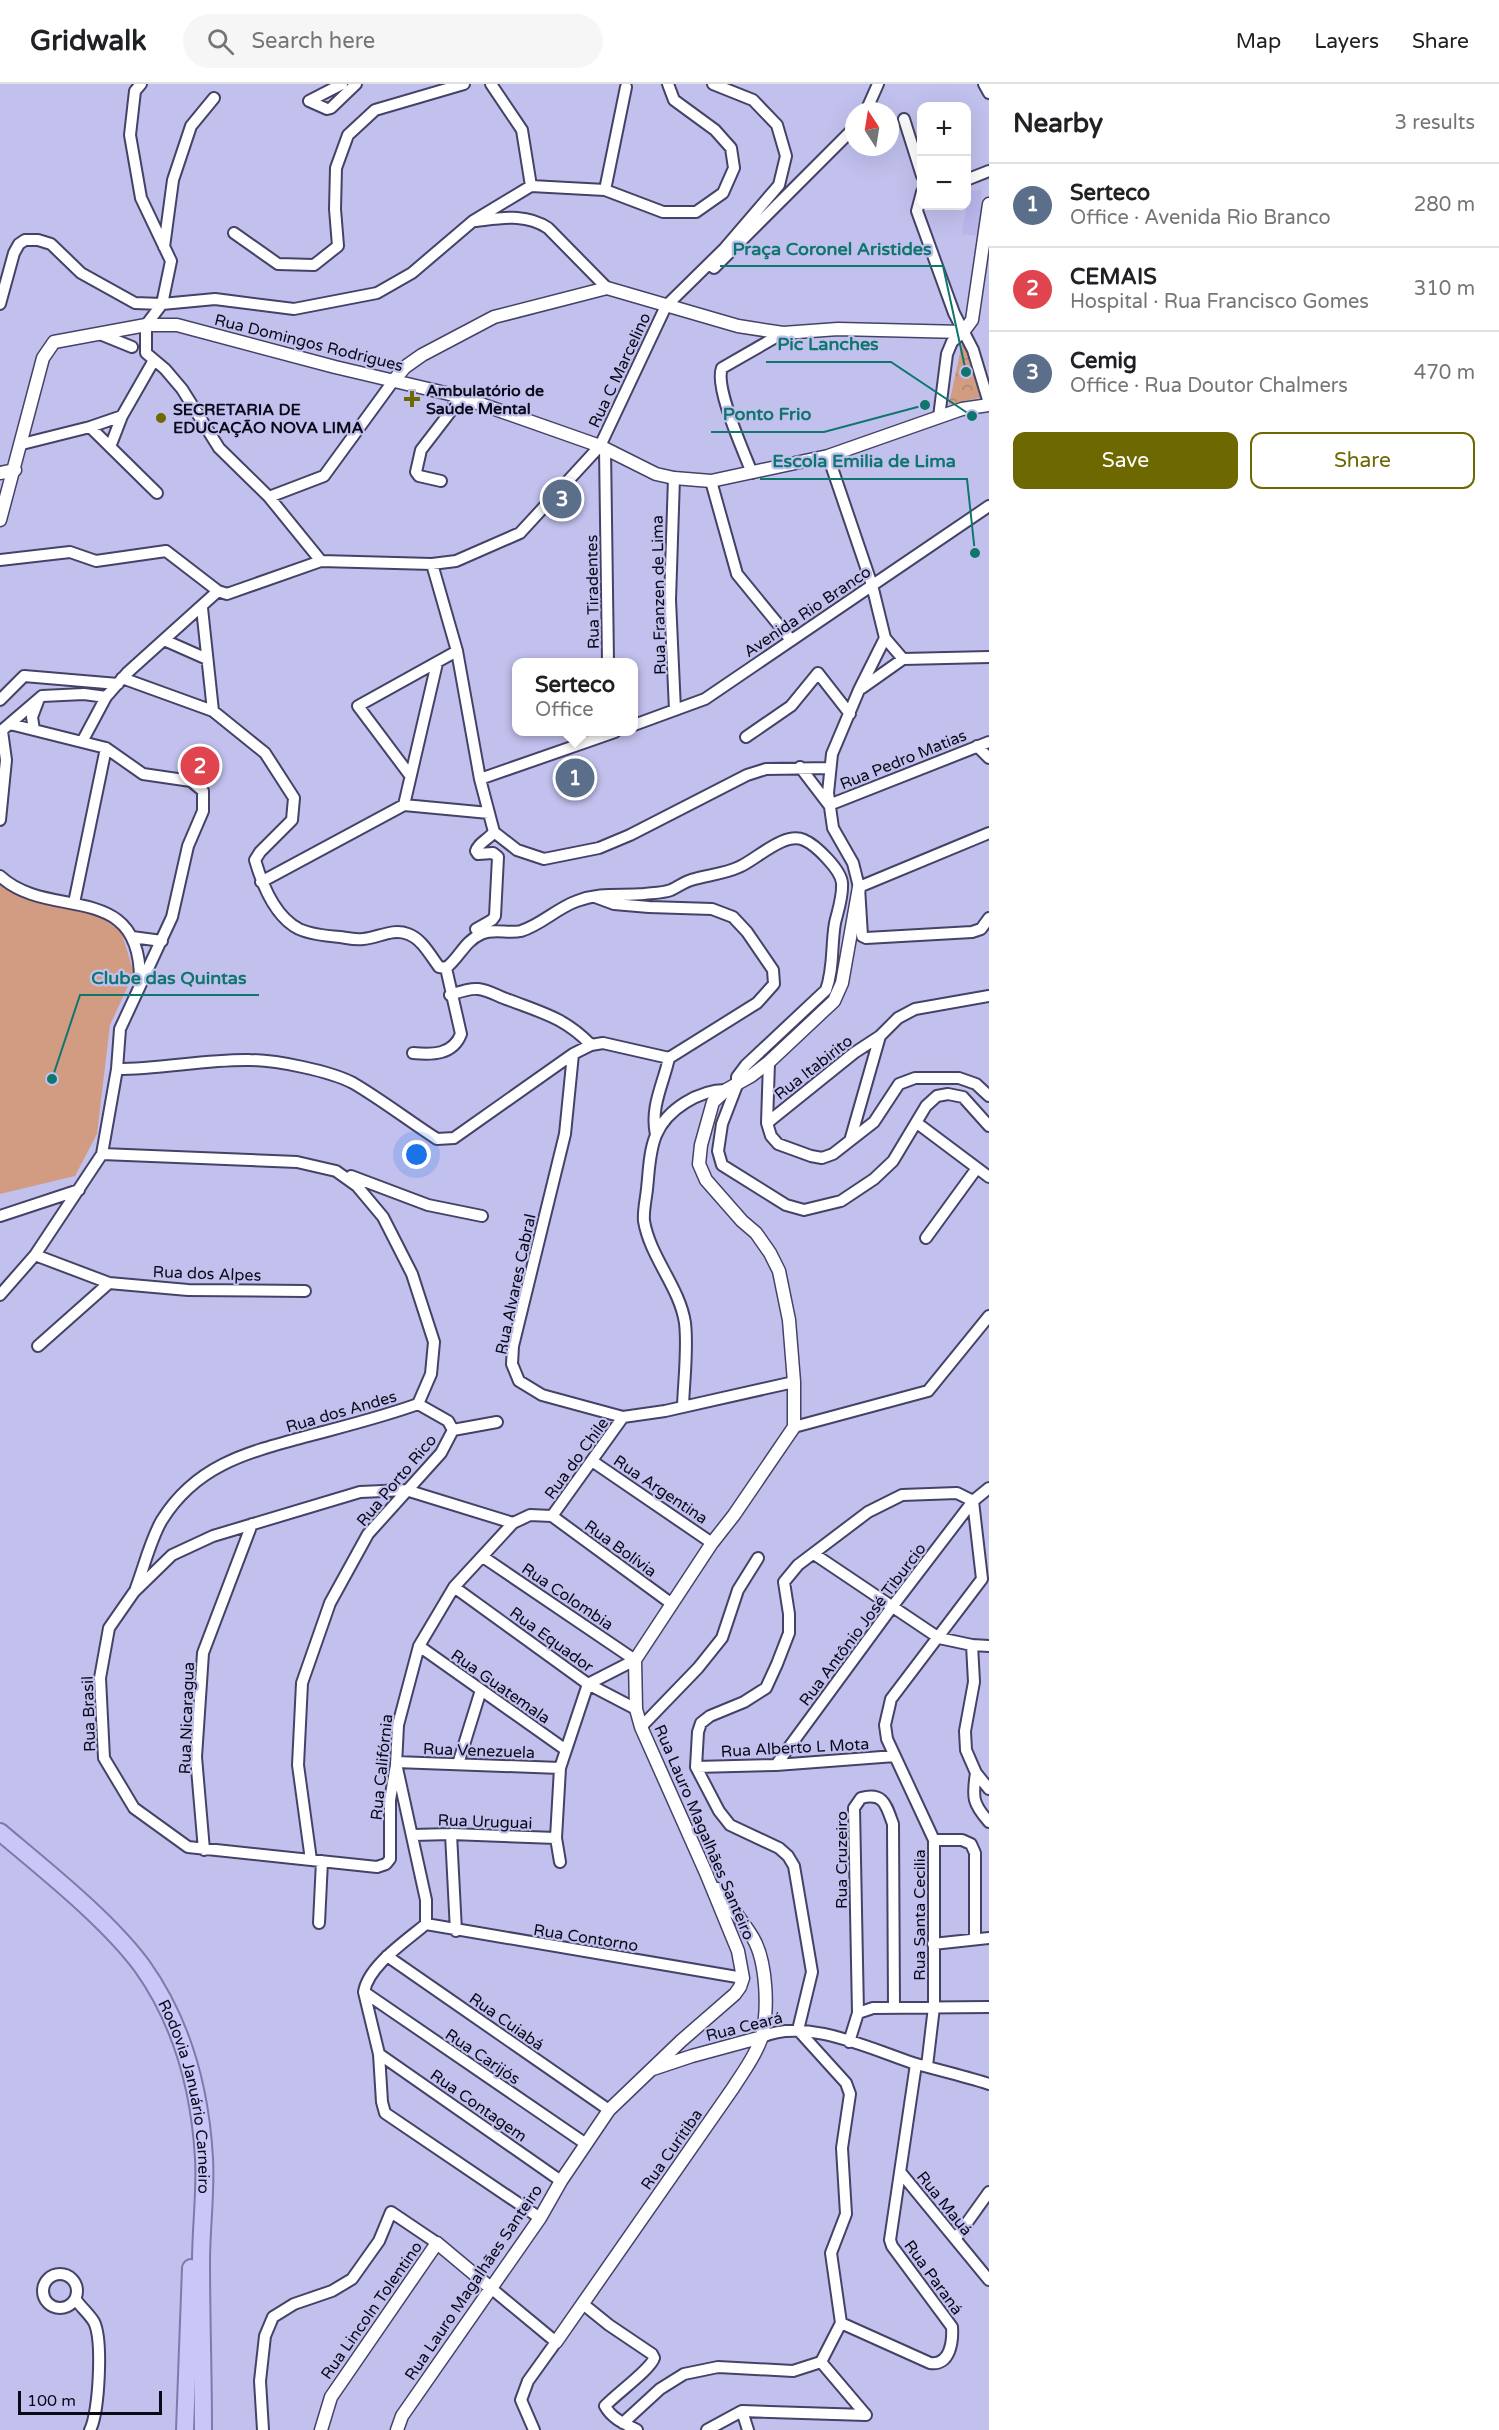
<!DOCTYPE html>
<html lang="en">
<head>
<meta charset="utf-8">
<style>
	body { margin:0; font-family:"Varela Round",sans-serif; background:#f6f6f6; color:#202124 }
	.controls { position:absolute; right:18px; top:18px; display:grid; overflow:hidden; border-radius:12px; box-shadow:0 6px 24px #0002 }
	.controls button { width:54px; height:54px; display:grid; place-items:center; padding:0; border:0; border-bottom:2px solid #e0e0e0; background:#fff; color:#202124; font:30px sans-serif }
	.compass { position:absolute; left:845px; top:18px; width:54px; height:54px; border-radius:50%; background:#fff; box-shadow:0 6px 24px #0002; rotate:348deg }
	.scale { position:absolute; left:18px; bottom:15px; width:144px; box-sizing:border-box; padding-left:6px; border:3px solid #0a0918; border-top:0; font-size:16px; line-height:21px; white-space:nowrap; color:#0a0918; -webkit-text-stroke:4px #c2c1ee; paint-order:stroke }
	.you { position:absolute; left:417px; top:1071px; width:21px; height:21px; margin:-15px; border:4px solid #fff; border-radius:50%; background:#1a73e8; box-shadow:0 0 0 9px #1a73e833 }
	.badge { display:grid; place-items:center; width:39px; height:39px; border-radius:50%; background:#6e6800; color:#fff; font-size:20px; font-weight:700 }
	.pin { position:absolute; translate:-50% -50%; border:3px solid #fff; box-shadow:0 2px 6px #0006 }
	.popup { position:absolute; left:512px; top:574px; width:126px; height:78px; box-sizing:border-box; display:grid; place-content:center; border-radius:12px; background:#fff; filter:drop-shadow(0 2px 4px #0005); font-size:20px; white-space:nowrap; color:#757577 }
	.popup b { font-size:22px; color:#202124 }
	.popup::after { content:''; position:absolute; left:50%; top:100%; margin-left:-12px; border:12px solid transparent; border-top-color:#fff }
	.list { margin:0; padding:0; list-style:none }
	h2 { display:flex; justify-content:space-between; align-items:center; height:78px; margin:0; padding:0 24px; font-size:26px }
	h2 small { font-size:20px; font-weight:400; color:#757577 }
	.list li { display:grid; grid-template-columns:39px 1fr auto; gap:18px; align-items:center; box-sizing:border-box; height:84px; padding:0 24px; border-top:2px solid #e0e0e0 }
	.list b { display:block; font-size:22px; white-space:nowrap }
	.list p { margin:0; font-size:20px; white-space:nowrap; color:#757577 }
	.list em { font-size:20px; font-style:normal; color:#757577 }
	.actions { display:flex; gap:12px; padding:18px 24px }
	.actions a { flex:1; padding:14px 0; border:2px solid #6e6800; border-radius:12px; text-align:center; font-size:21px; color:#6e6800 }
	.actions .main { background:#6e6800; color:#fff }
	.icon { flex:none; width:33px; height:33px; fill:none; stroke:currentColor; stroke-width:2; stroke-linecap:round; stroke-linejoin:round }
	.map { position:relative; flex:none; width:989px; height:2346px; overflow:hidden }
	header { display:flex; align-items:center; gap:36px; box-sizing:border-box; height:84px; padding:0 30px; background:#fff; border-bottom:2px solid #e0e0e0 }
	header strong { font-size:28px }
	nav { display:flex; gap:33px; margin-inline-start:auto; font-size:21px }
	.search { width:420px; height:54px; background:#f6f6f6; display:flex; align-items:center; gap:15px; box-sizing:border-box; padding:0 21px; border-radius:33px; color:#757577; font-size:22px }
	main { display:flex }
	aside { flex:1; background:#fff }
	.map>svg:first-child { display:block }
	.built { fill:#b8b6eb }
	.grass { fill:#d29c83 }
	.park { fill:url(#park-crowns) }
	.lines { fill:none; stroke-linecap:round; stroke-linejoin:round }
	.minor-casing { stroke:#444267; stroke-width:14 }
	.tertiary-casing { stroke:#444267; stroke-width:15 }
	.trunk-casing { stroke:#7d7ba9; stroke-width:20 }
	.minor { stroke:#fff; stroke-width:10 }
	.tertiary { stroke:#fff; stroke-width:12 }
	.trunk { stroke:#c8c7f8; stroke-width:16 }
	.poi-dot { fill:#6e6800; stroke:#c2c1ee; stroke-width:2 }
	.labels { text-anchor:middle; stroke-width:4.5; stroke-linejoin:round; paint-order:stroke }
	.street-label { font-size:16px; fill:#0a0918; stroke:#c2c1ee }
	.poi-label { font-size:16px; font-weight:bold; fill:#0a0918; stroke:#c2c1ee; text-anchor:start }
	.leader { fill:none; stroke:#0f766e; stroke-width:2 }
	.callout-dot { fill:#0f766e; stroke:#c2c1ee; stroke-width:2 }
	.callout-label { font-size:18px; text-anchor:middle; font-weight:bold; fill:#0f766e; stroke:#c2c1ee; stroke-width:4.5; stroke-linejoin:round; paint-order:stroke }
</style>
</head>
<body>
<header>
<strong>Gridwalk</strong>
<div class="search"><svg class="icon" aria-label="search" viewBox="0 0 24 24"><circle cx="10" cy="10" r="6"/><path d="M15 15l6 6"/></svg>Search here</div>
<nav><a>Map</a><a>Layers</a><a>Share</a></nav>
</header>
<main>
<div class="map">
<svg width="989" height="2346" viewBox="0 0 989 2346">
	<defs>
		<pattern id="park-crowns" width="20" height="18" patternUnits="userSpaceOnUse" patternTransform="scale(1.5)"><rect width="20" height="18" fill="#d29c83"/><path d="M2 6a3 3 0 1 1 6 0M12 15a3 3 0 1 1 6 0" fill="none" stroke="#b38570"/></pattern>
	</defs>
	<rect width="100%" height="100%" fill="#c2c1ee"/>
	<path class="built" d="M982 106 978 152 962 150 969 107Z"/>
	<path class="grass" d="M0 799 23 813 93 828 121 847 134 889 110 941 97 1050 75 1092 0 1110Z"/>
	<path class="park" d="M962 260 967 262 984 313 949 320Z"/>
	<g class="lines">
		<g class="minor-casing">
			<path id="minor" d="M141 0 135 7 130 51 141 114 171 177 162 220 146 241V269L165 285 182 305 219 364 269 413 321 477
				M491 0 522 46 531 102
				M984 0 989 9
				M309 17 327 25 331 24 356 0
				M309 17 342 0
				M866 27 878 0
				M904 35 922 92
				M966 96 989 87
				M605 106 626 3
				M922 108 917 127 954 229 973 266 989 319
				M476 137C502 134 526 129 548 144L607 204
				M234 149 278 180 314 181 338 162 335 125 336 84 348 51 375 26 464 0
				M164 163 173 96 191 42 214 14
				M714 184 854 44
				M0 220 14 169 19 160 25 156H38L51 160 81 189 135 219 162 220 215 215 294 225 377 209 412 189 473 137 531 102 605 106 663 128H696L723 109 734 84 731 64 715 46 674 16 668 0
				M100 250 132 263
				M939 333 947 270 952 258 963 248
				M90 343 157 409
				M22 360 90 343 122 332 154 276
				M110 363 122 332
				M605 364 608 578
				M828 372 872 501 885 554 903 575
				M752 389C744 368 714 303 722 284L783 249
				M674 394 670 516 675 626
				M441 397 419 392 416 388 421 366 451 327 458 312
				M711 397 737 490 791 556
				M269 413 324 392 394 296
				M0 476 70 468 96 477 166 467 218 507 227 510 321 477 432 480 456 477 520 449 600 362 666 222 724 165 779 101 786 72 777 41 753 16 713 0
				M432 480 457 567 480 695 494 748 517 766 544 775 599 764 630 751 747 691 766 685 830 684
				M202 524 213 627
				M885 554 859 606 832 670 828 709 833 744 853 779 859 803 862 852 866 854 972 848 981 845 989 834
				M164 556 207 575
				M122 594 213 627 265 669 294 714 292 736 260 768 255 776C262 800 275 833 299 845 310 850 327 852 340 853 347 854 355 856 363 855 378 854 392 844 408 850 422 855 430 871 439 883L446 884C459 874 465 857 481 850 494 844 508 850 521 847 541 841 557 824 577 817 601 808 620 812 644 810 652 809 663 809 671 806 678 803 684 798 691 796 707 791 724 790 739 783 756 776 784 747 804 756 816 761 841 786 842 799 843 813 838 826 835 839 831 862 834 884 826 906L746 981 737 993V1001L722 1040 718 1067 722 1081 786 1121 804 1126 841 1117 874 1095 893 1077 926 1022 937 1012 948 1010 963 1013 989 1042
				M862 604 903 575 989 573
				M0 616 24 592 118 600
				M634 641 705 615 989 422
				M34 646 32 633 38 617
				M0 648 42 612 84 610 106 613
				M746 653 791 622 818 589 850 630
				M83 656 106 613 127 589 218 507
				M977 662 989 674
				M800 683 829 721 989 658
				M409 690 358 622 457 567
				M480 695 615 648
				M404 721 437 579
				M0 736 6 676 2 647
				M0 792C49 838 141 794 140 897
				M261 798 404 721 489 729
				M859 803 989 749
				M595 813 614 820 649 823 712 825 733 833 747 848 773 886 774 900 757 919 669 974
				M74 819 106 664
				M476 845 492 836 495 832 498 773 493 769 478 770 476 767C478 759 489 755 494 748
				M132 853 162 857
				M450 911C459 908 469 904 478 905 489 906 499 913 509 916 543 929 565 934 591 961
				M413 969C432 971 453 971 461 950L446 884
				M573 970 565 1050 513 1262 512 1280 519 1297 542 1311 623 1333 665 1327 794 1298
				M769 978 767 1039 771 1052 778 1060 811 1072 822 1074 833 1070 874 1038 899 1000 915 994H959L976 1000 989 1012
				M117 985C162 985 206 975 250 976 276 976 330 987 353 999 382 1016 409 1037 437 1055L454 1054 573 970 591 961 603 959 669 974C663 1001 650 1023 656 1051
				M767 1039 854 969 880 952
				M917 1039 989 1093
				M850 1057 880 952 898 934 915 925 989 912
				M102 1070 297 1078 336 1087 357 1102 383 1133 412 1190 434 1258 431 1290 418 1320C382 1333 345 1342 308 1352 249 1368 197 1380 162 1436 151 1454 144 1483 136 1504
				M351 1092 428 1121 482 1132
				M0 1132 79 1106
				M926 1154 977 1084
				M35 1171 109 1199 188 1206 305 1207
				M0 1211 35 1171 102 1070 117 985 120 945 172 833 188 762 203 727V707L191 697 143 690 106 664 10 640
				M38 1262 109 1199
				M683 1322C684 1295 688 1265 685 1239 680 1204 650 1173 644 1137 643 1127 646 1115 647 1105 649 1087 649 1068 656 1051 667 1025 699 1006 726 1006
				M794 1343 928 1307 989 1232
				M453 1346 497 1338
				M592 1377 712 1459
				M552 1432 623 1333
				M513 1439 406 1406 360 1408 213 1452 172 1471 134 1508 109 1544 100 1594 104 1674 134 1724 188 1763 377 1783 386 1780 390 1775V1716L396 1681 398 1641 419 1562 454 1503 513 1439 530 1431 552 1432 672 1520
				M814 1470 939 1554 972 1561 974 1598 965 1647 966 1666 976 1689 989 1705
				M483 1473 635 1576 588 1600
				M454 1503 588 1600 636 1625
				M972 1561 989 1562
				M419 1562 566 1666
				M641 1643 698 1584 722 1554 738 1506 758 1474
				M396 1678 560 1684
				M458 1680 481 1606
				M776 1681 892 1523 973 1417 989 1404
				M696 1683 776 1681 895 1672
				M397 1684 426 1816V1840C406 1857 368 1882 364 1908L379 1970 382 2018 385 2029 540 2134
				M976 1689C972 1714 973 1720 989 1738
				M451 1750 456 1847
				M413 1751 451 1750 556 1754
				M934 1756H962L971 1760 975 1769V1855
				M204 1766 196 1673 203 1569 252 1440
				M311 1776 298 1681 302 1599 330 1519 368 1450 441 1369 453 1346 448 1337 418 1320
				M560 1778 556 1754 560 1684 588 1600
				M319 1839 322 1777
				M426 1840 743 1894
				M933 1860 989 1854
				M387 1872 609 2026
				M364 1908 586 2060
				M858 1929 873 1924 989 1923
				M762 1953C804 1933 871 1965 913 1979 938 1986 964 1992 989 2000
				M849 1958 858 1929 854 1724 861 1714C884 1708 886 1721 893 1740L894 1924
				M379 1970 561 2097
				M927 1982 934 1923V1756L887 1655 885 1641 891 1615 982 1495 973 1417
				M901 2089 989 2196
				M956 2154 989 2108
				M43 2207a17 17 0 1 1 34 0a17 17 0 1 1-34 0Z
				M492 2205 556 2258 528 2297 521 2316 534 2346
				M76 2216C81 2223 90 2231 94 2238 103 2256 99 2329 90 2346
				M583 2220 609 2241 652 2270 654 2274C651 2285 616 2310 605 2322 612 2335 625 2340 637 2346
				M841 2239 831 2169 846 2130 842 2064 850 2010 846 1999 798 1946 812 1888 794 1782 788 1772 779 1764 730 1741 719 1727 696 1683 698 1648 701 1639 710 1632 744 1618 766 1604 777 1580 789 1549V1530L784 1498 798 1481 868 1428 902 1411 957 1409 973 1417
				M841 2239 930 2279C950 2282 953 2258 952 2243L892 2162 890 2156 916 1980
				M821 2278 866 2331
				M821 2278 841 2239
				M742 2327 748 2346
				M623 2339 660 2305 684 2290 718 2283 793 2287 821 2278
				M263 2346 260 2297 265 2252 273 2233 294 2220 332 2207 352 2195 379 2157 391 2128 437 2159
				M707 2346 742 2327 866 2331"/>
		</g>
		<g class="tertiary-casing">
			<path id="tertiary" d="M394 296 405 283 422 271 494 233 607 204 738 242 783 249 838 245 963 248 972 236 989 120
				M0 389 15 386
				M0 436 43 274 54 258 146 241H177L335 283 458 312 600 362 656 390 674 394 711 397 828 372 962 325 989 321
				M653 1985 692 1972 762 1953
				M556 2258 733 2004C743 1988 755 1973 761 1955 769 1928 767 1878 753 1854 743 1837 729 1821 717 1805
				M321 2346 331 2313 437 2159 492 2205
				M397 2346 402 2332 540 2134 561 2097 609 2026 681 1957 735 1910 740 1903 743 1894 738 1867 706 1789 641 1643 636 1625 635 1576 712 1459 734 1431 794 1343V1298L789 1236 779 1187 770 1169 756 1149 742 1137 706 1096 699 1080 701 1061 713 1018 726 1006 751 992 769 978 834 917 842 899 859 803"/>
		</g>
		<g class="trunk-casing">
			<g id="trunk">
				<path id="s1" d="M0 1748C45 1786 107 1835 142 1882 182 1938 200 2005 204 2074 206 2108 201 2143 201 2178 201 2234 203 2290 203 2346"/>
				<path d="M185 2346 191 2184"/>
			</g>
		</g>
		<use href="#minor" class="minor"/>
		<use href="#tertiary" class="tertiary"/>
		<use href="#trunk" class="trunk"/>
	</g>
	<g class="poi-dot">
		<path d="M409 306h6v6h6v6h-6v6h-6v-6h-6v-6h6z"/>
		<circle cx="161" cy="334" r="6"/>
	</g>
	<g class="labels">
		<g class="street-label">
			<text transform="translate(309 258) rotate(14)" y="6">Rua Domingos Rodrigues</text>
			<text transform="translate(619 286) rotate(-65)" y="6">Rua C Marcelino</text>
			<text transform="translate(592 508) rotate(-91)" y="6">Rua Tiradentes</text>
			<text transform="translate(658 511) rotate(-91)" y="6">Rua Franzen de Lima</text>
			<text transform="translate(807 527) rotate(-34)" y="6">Avenida Rio Branco</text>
			<text transform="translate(903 675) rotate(-22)" y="6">Rua Pedro Matias</text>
			<text transform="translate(813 983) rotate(-38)" y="6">Rua Itabirito</text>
			<text transform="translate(207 1189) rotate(2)" y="6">Rua dos Alpes</text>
			<text transform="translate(515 1200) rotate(-78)" y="6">Rua Alvares Cabral</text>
			<text transform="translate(341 1327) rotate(-16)" y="6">Rua dos Andes</text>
			<text transform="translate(576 1374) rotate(-54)" y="6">Rua do Chile</text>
			<text transform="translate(396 1396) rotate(-50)" y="6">Rua Porto Rico</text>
			<text transform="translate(661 1405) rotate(34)" y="6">Rua Argentina</text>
			<text transform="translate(621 1464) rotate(36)" y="6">Rua Bolívia</text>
			<text transform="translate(568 1512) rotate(34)" y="6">Rua Colombia</text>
			<text transform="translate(862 1540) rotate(-53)" y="6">Rua Antônio José Tiburcio</text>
			<text transform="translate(552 1555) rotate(36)" y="6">Rua Equador</text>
			<text transform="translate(501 1602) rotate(35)" y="6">Rua Guatemala</text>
			<text transform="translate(88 1630) rotate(-92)" y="6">Rua Brasil</text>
			<text transform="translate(186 1634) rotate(-88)" y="6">Rua Nicaragua</text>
			<text transform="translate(795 1663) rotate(-3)" y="6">Rua Alberto L Mota</text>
			<text transform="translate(479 1666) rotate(2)" y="6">Rua Venezuela</text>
			<text transform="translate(381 1683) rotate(-84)" y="6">Rua Califórnia</text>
			<text transform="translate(485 1737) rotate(2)" y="6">Rua Uruguai</text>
			<text transform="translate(705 1748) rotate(67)" y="6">Rua Lauro Magalhães Santeiro</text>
			<text transform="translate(841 1776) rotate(-90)" y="6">Rua Cruzeiro</text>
			<text transform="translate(919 1831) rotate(-90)" y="6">Rua Santa Cecilia</text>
			<text transform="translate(586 1853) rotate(9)" y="6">Rua Contorno</text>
			<text transform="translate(507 1937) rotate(35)" y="6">Rua Cuiabá</text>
			<text transform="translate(744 1942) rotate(-14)" y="6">Rua Ceará</text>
			<text transform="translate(483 1972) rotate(34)" y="6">Rua Carijós</text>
			<text dy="6" stroke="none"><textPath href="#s1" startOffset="336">Rodovia Januário Carneiro</textPath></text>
			<text transform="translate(479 2021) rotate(35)" y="6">Rua Contagem</text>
			<text transform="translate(671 2065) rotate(-55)" y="6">Rua Curitiba</text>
			<text transform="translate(945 2119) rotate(51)" y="6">Rua Mauá</text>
			<text transform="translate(934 2193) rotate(54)" y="6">Rua Paraná</text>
			<text transform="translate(473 2198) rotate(-56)" y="6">Rua Lauro Magalhães Santeiro</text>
			<text transform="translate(371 2226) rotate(-55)" y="6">Rua Lincoln Tolentino</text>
		</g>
		<g class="poi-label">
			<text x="426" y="312">Ambulatório de<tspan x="426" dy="18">Saúde Mental</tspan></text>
			<text x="173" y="331">SECRETARIA DE<tspan x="173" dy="18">EDUCAÇÃO NOVA LIMA</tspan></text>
		</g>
	</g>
	<path class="leader" d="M966 288L943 182H720M972 332L891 278H766M925 321L824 348H711M975 469L967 395H760M52 995L80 911H259"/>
	<g class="callout-dot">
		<circle cx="966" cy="288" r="6"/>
		<circle cx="972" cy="332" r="6"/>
		<circle cx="925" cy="321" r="6"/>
		<circle cx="975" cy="469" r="6"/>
		<circle cx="52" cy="995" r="6"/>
	</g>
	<g class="callout-label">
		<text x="832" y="171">Praça Coronel Aristides</text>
		<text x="828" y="266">Pic Lanches</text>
		<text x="767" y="336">Ponto Frio</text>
		<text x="864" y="383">Escola Emilia de Lima</text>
		<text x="169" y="900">Clube das Quintas</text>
	</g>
</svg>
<div class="controls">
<button>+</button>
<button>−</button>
</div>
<svg class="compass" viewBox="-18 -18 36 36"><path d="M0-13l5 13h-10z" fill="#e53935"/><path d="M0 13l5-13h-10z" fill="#757577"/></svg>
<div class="scale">100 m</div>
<div class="you"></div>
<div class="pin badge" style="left:575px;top:694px;background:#5c6f8a">1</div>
<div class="popup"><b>Serteco</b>Office</div>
<div class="pin badge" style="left:200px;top:682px;background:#e0444e">2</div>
<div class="pin badge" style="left:562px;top:415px;background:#5c6f8a">3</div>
</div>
<aside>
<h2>Nearby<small>3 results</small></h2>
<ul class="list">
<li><span class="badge" style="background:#5c6f8a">1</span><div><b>Serteco</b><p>Office · Avenida Rio Branco</p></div><em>280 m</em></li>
<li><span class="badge" style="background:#e0444e">2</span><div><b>CEMAIS</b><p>Hospital · Rua Francisco Gomes</p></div><em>310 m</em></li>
<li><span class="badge" style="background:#5c6f8a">3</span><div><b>Cemig</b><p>Office · Rua Doutor Chalmers</p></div><em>470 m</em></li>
</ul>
<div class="actions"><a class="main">Save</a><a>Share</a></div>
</aside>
</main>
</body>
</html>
